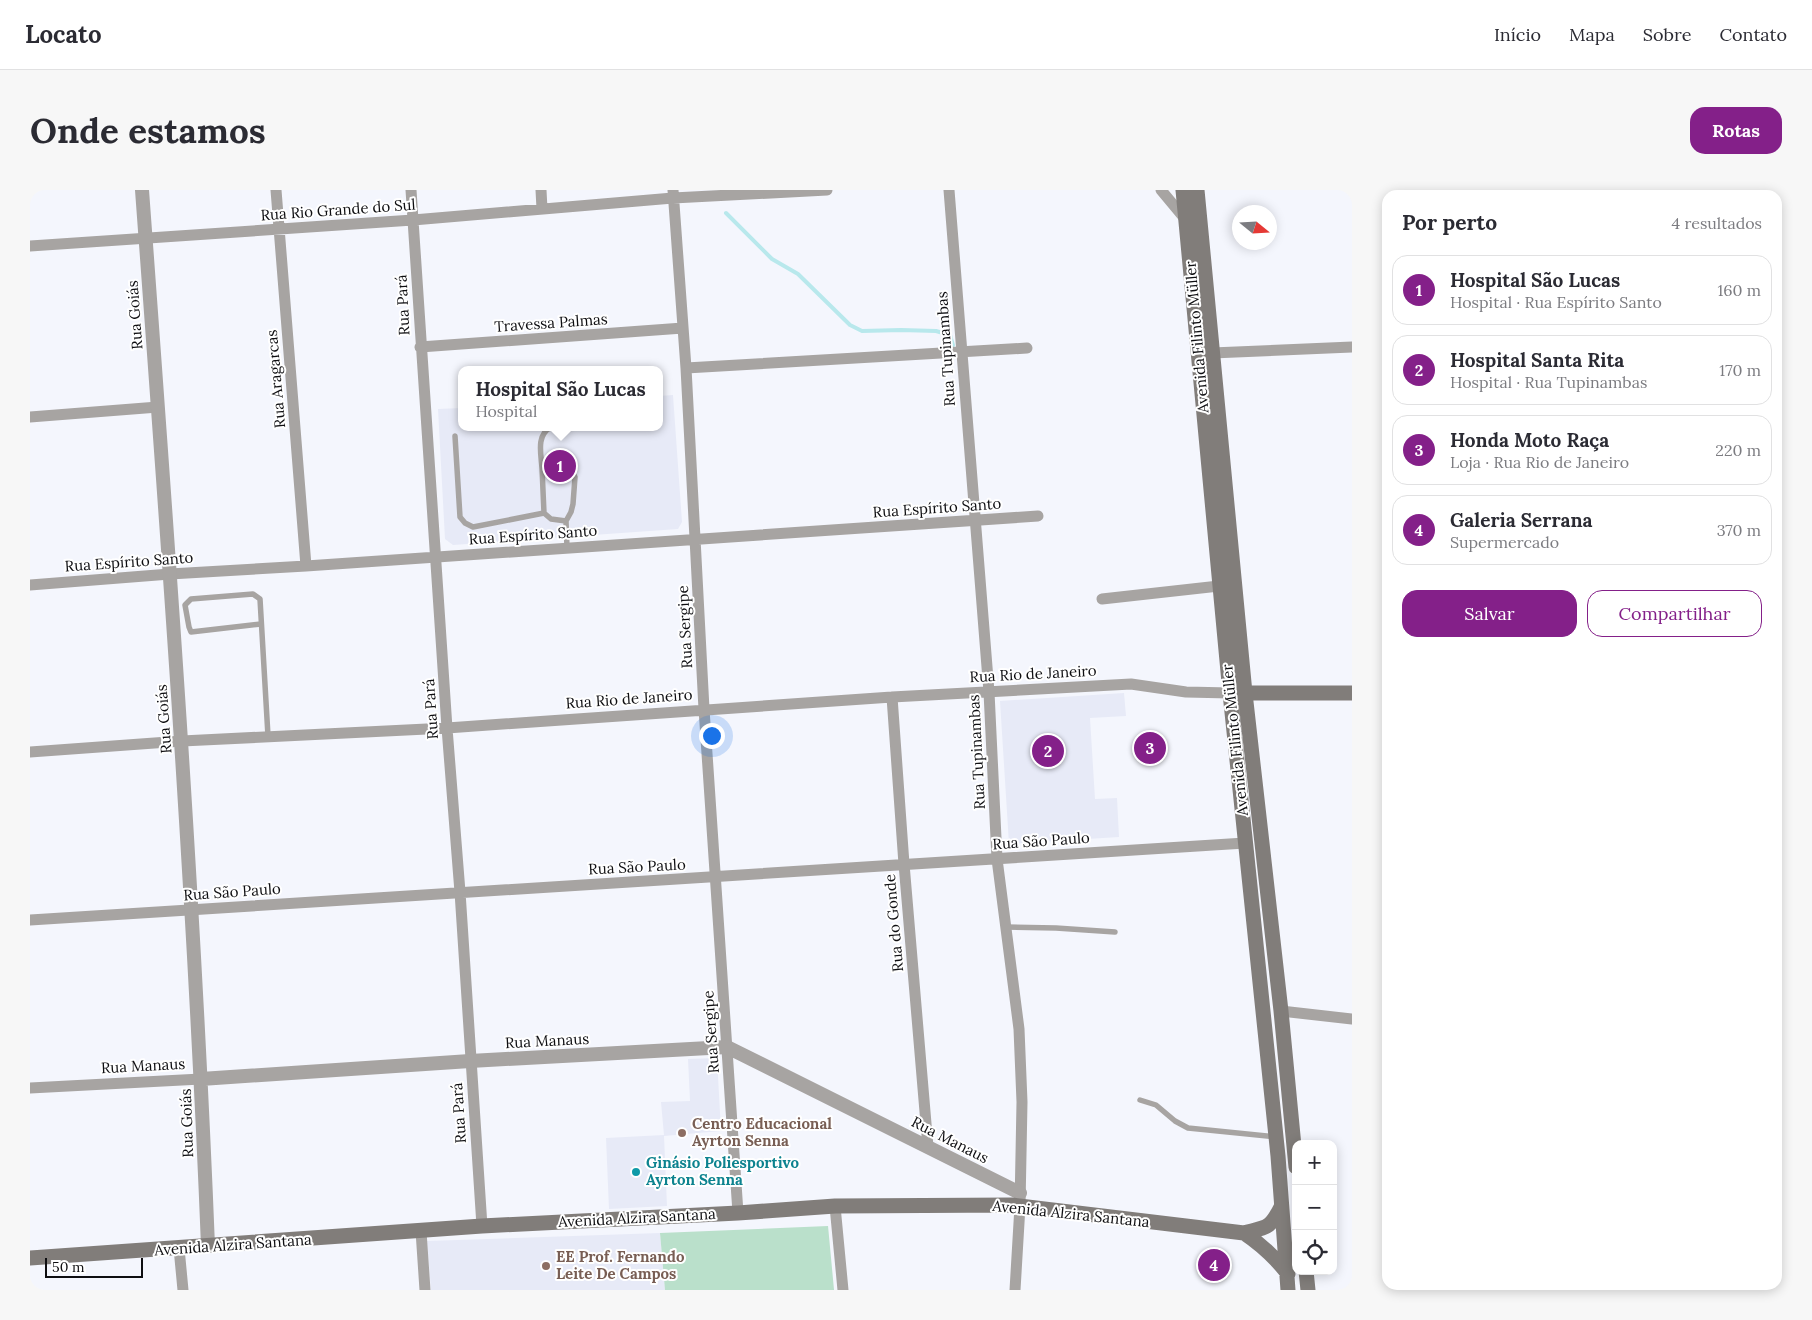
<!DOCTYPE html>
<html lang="pt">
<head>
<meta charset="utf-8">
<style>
	body { margin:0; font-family:Lora,serif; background:#f7f7f7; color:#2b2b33 }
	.controls { position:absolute; right:15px; bottom:15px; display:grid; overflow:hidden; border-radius:10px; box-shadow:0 2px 12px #0003 }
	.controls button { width:45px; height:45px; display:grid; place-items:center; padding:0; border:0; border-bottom:1px solid #e1e1e2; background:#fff; color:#2b2b33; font:25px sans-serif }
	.compass { position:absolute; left:1202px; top:15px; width:45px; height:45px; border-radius:50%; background:#fff; box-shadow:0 2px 12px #0003; rotate:108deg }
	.scale { position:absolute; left:15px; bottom:12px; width:98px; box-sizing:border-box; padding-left:5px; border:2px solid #0e0e11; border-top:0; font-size:14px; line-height:18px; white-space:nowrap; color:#0e0e11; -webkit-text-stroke:4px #fff; paint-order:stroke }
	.you { position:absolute; left:681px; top:545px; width:18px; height:18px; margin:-12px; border:4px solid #fff; border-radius:50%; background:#1a73e8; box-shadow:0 0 0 8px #1a73e833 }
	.badge { display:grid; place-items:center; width:32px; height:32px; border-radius:50%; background:#842089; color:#fff; font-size:16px; font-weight:700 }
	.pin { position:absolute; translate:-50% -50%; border:2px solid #fff; box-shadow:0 1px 5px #0006 }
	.popup { position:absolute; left:428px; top:176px; width:205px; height:65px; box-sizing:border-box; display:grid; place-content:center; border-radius:10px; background:#fff; filter:drop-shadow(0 1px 4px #0005); font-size:16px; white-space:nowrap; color:#7c7c81 }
	.popup b { font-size:19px; color:#2b2b33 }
	.popup::after { content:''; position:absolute; left:50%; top:100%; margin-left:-10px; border:10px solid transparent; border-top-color:#fff }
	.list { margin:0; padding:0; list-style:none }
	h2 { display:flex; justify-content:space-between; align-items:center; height:65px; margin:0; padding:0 20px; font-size:21px }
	h2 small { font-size:16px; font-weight:400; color:#7c7c81 }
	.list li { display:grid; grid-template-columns:32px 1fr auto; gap:15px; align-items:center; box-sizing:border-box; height:70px; margin:0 10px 10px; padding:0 10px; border:1px solid #e1e1e2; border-radius:15px }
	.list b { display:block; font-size:19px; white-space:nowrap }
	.list p { margin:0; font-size:16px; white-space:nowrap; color:#7c7c81 }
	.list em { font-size:16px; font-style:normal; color:#7c7c81 }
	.actions { display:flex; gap:10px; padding:15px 20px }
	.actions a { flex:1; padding:11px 0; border:1px solid #842089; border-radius:15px; text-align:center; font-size:18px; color:#842089 }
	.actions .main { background:#842089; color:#fff }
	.icon { flex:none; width:28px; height:28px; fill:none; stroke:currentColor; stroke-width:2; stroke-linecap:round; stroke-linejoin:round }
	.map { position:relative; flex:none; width:1322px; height:1100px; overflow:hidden; border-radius:15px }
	header { display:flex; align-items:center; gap:30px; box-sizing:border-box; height:70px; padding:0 25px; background:#fff; border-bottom:1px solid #e1e1e2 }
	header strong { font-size:24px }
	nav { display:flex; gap:28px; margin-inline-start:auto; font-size:18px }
	.intro { display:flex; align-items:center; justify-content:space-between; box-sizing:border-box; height:120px; padding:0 30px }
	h1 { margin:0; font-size:35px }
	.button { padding:12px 22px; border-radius:15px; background:#842089; color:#fff; font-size:18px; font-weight:700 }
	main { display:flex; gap:30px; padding:0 30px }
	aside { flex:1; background:#fff; border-radius:15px; box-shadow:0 2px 12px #0003 }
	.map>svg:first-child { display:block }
	.built { fill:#e7eaf7 }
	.green { fill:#bae0cb }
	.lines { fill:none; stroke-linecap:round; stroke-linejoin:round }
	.stream { stroke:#b8e8ec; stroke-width:4 }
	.service { stroke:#a7a4a2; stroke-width:5.5 }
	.minor { stroke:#a7a4a2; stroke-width:11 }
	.tertiary { stroke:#a7a4a2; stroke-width:14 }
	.secondary { stroke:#817d7a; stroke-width:15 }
	.education-dot { fill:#8d6e63; stroke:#fff; stroke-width:2 }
	.culture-dot { fill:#0f9aa8; stroke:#fff; stroke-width:2 }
	.labels { text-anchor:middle; stroke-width:4; stroke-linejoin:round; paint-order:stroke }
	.street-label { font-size:15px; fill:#0e0e11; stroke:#fff }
	.education-label { font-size:15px; font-weight:bold; fill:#785e54; stroke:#fff; text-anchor:start }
	.culture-label { font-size:15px; font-weight:bold; fill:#0d838f; stroke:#fff; text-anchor:start }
</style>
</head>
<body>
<header>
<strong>Locato</strong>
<nav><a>Início</a><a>Mapa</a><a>Sobre</a><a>Contato</a></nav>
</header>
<div class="intro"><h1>Onde estamos</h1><a class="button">Rotas</a></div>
<main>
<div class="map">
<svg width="1322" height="1100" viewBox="0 0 1322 1100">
	<rect width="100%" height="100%" fill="#f4f6fd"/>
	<path class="built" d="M643 205 652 332 648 339 423 355 415 349 408 219 431 218V237H629V206Z
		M1094 503 1096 526 1060 528 1065 609 1087 608 1089 647 979 654 970 511Z
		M687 868 691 941 634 946 637 1016 579 1019 576 948 634 945 631 912 660 911 658 869Z
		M630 1043 635 1100H401L397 1051Z"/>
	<path class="green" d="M798 1036 804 1100H635L630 1043Z"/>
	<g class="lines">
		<path class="stream" d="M696 23 742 69 768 84 820 135 832 141 871 140 906 141 920 145 923 155"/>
		<path class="service" d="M425 246 430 327 435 333 443 337 514 323
			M512 278C511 264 506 245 521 237
			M536 331 521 329 514 323 512 278 534 277 541 280 545 287 543 314 541 322 536 331 537 358
			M231 434 161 442 159 437 155 415 161 409 223 404 230 409 238 546
			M976 737 1026 738 1085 742
			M1110 910 1126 915 1145 931 1158 938 1246 947"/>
		<path class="minor" d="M246 0 276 376
			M381 0 417 538 430 702 452 1036
			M511 0 512 19
			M643 0 656 178 674 519 708 1023
			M919 0 959 502 967 669 989 839 992 912 990 1016 985 1100
			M1131 0 1156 30
			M0 56 383 30 643 8 797 0
			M390 157 653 138
			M1182 163 1322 157
			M656 178 997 158
			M0 227 128 217
			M0 395 140 384 276 376 1008 326
			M1072 409 1189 396
			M862 507 874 674 898 957
			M0 562 152 551 417 538 862 507 1101 494 1156 502 1200 503
			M0 730 1215 653
			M1251 821 1322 829
			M0 898 171 889
			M805 1016 813 1100
			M391 1041 395 1100
			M149 1058 153 1100"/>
		<path class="tertiary" d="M112 0C138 352 164 704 178 1056
			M171 889 440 871 697 857 990 1003"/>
		<path class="secondary" d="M1153 0 1200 503 1248 966 1258 1100
			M1167 0 1215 503 1251 821 1266 977
			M1206 503H1322
			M1214 1043C1232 1055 1245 1067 1258 1084
			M0 1068 452 1036 708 1023 805 1016 982 1015 1214 1043C1237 1037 1240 1039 1251 1017
			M1276 1081 1278 1100"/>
	</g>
	<g class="education-dot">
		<circle cx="652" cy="943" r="5"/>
		<circle cx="516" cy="1076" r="5"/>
	</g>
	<circle class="culture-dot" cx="606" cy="982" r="5"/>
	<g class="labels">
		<g class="street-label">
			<text transform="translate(308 20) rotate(-4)" y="5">Rua Rio Grande do Sul</text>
			<text transform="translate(373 115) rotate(-93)" y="5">Rua Pará</text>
			<text transform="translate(105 125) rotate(-94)" y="5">Rua Goiás</text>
			<text transform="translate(521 133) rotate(-4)" y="5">Travessa Palmas</text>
			<text transform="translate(1167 147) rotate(-95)" y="5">Avenida Filinto Müller</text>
			<text transform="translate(916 159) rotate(-94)" y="5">Rua Tupinambas</text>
			<text transform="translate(246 189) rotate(-95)" y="5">Rua Aragarcas</text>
			<text transform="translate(907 318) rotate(-4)" y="5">Rua Espírito Santo</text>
			<text transform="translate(503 345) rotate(-4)" y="5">Rua Espírito Santo</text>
			<text transform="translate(99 372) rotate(-4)" y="5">Rua Espírito Santo</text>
			<text transform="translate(655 437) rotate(-93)" y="5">Rua Sergipe</text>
			<text transform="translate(1003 484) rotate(-3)" y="5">Rua Rio de Janeiro</text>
			<text transform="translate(599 509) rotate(-4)" y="5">Rua Rio de Janeiro</text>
			<text transform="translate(401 519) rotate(-94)" y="5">Rua Pará</text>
			<text transform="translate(134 529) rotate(-94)" y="5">Rua Goiás</text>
			<text transform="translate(1205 550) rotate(-96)" y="5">Avenida Filinto Müller</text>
			<text transform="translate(947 562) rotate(-93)" y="5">Rua Tupinambas</text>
			<text transform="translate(1011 651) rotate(-4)" y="5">Rua São Paulo</text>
			<text transform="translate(607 677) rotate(-3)" y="5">Rua São Paulo</text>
			<text transform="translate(202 702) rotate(-4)" y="5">Rua São Paulo</text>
			<text transform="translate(864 733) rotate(-95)" y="5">Rua do Gonde</text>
			<text transform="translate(681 842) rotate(-94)" y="5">Rua Sergipe</text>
			<text transform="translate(517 851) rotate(-3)" y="5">Rua Manaus</text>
			<text transform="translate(113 876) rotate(-3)" y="5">Rua Manaus</text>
			<text transform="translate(429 923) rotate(-94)" y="5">Rua Pará</text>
			<text transform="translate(157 933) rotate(-92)" y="5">Rua Goiás</text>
			<text transform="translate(920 950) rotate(27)" y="5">Rua Manaus</text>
			<text transform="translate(1041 1024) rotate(6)" y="5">Avenida Alzira Santana</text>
			<text transform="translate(607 1028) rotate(-3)" y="5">Avenida Alzira Santana</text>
			<text transform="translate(203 1055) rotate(-4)" y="5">Avenida Alzira Santana</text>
		</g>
		<g class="education-label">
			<text x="662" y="939">Centro Educacional<tspan x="662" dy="17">Ayrton Senna</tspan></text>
			<text x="526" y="1072">EE Prof. Fernando<tspan x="526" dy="17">Leite De Campos</tspan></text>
		</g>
		<g class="culture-label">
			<text x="616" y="978">Ginásio Poliesportivo<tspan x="616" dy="17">Ayrton Senna</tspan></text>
		</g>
	</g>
</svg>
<div class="controls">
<button>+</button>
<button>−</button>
<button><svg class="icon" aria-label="locate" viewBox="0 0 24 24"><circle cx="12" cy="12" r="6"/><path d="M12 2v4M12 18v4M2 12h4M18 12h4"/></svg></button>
</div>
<svg class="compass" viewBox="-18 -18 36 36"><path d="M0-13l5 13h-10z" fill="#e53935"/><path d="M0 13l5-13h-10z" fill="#7c7c81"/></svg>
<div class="scale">50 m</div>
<div class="you"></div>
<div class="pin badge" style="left:530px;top:276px">1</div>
<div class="popup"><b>Hospital São Lucas</b>Hospital</div>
<div class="pin badge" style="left:1018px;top:561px">2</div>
<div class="pin badge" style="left:1120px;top:558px">3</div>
<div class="pin badge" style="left:1184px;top:1075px">4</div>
</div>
<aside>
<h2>Por perto<small>4 resultados</small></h2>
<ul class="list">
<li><span class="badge">1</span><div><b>Hospital São Lucas</b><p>Hospital · Rua Espírito Santo</p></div><em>160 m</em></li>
<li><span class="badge">2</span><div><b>Hospital Santa Rita</b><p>Hospital · Rua Tupinambas</p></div><em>170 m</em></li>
<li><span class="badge">3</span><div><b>Honda Moto Raça</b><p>Loja · Rua Rio de Janeiro</p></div><em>220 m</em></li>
<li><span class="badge">4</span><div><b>Galeria Serrana</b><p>Supermercado</p></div><em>370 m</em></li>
</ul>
<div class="actions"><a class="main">Salvar</a><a>Compartilhar</a></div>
</aside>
</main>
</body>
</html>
